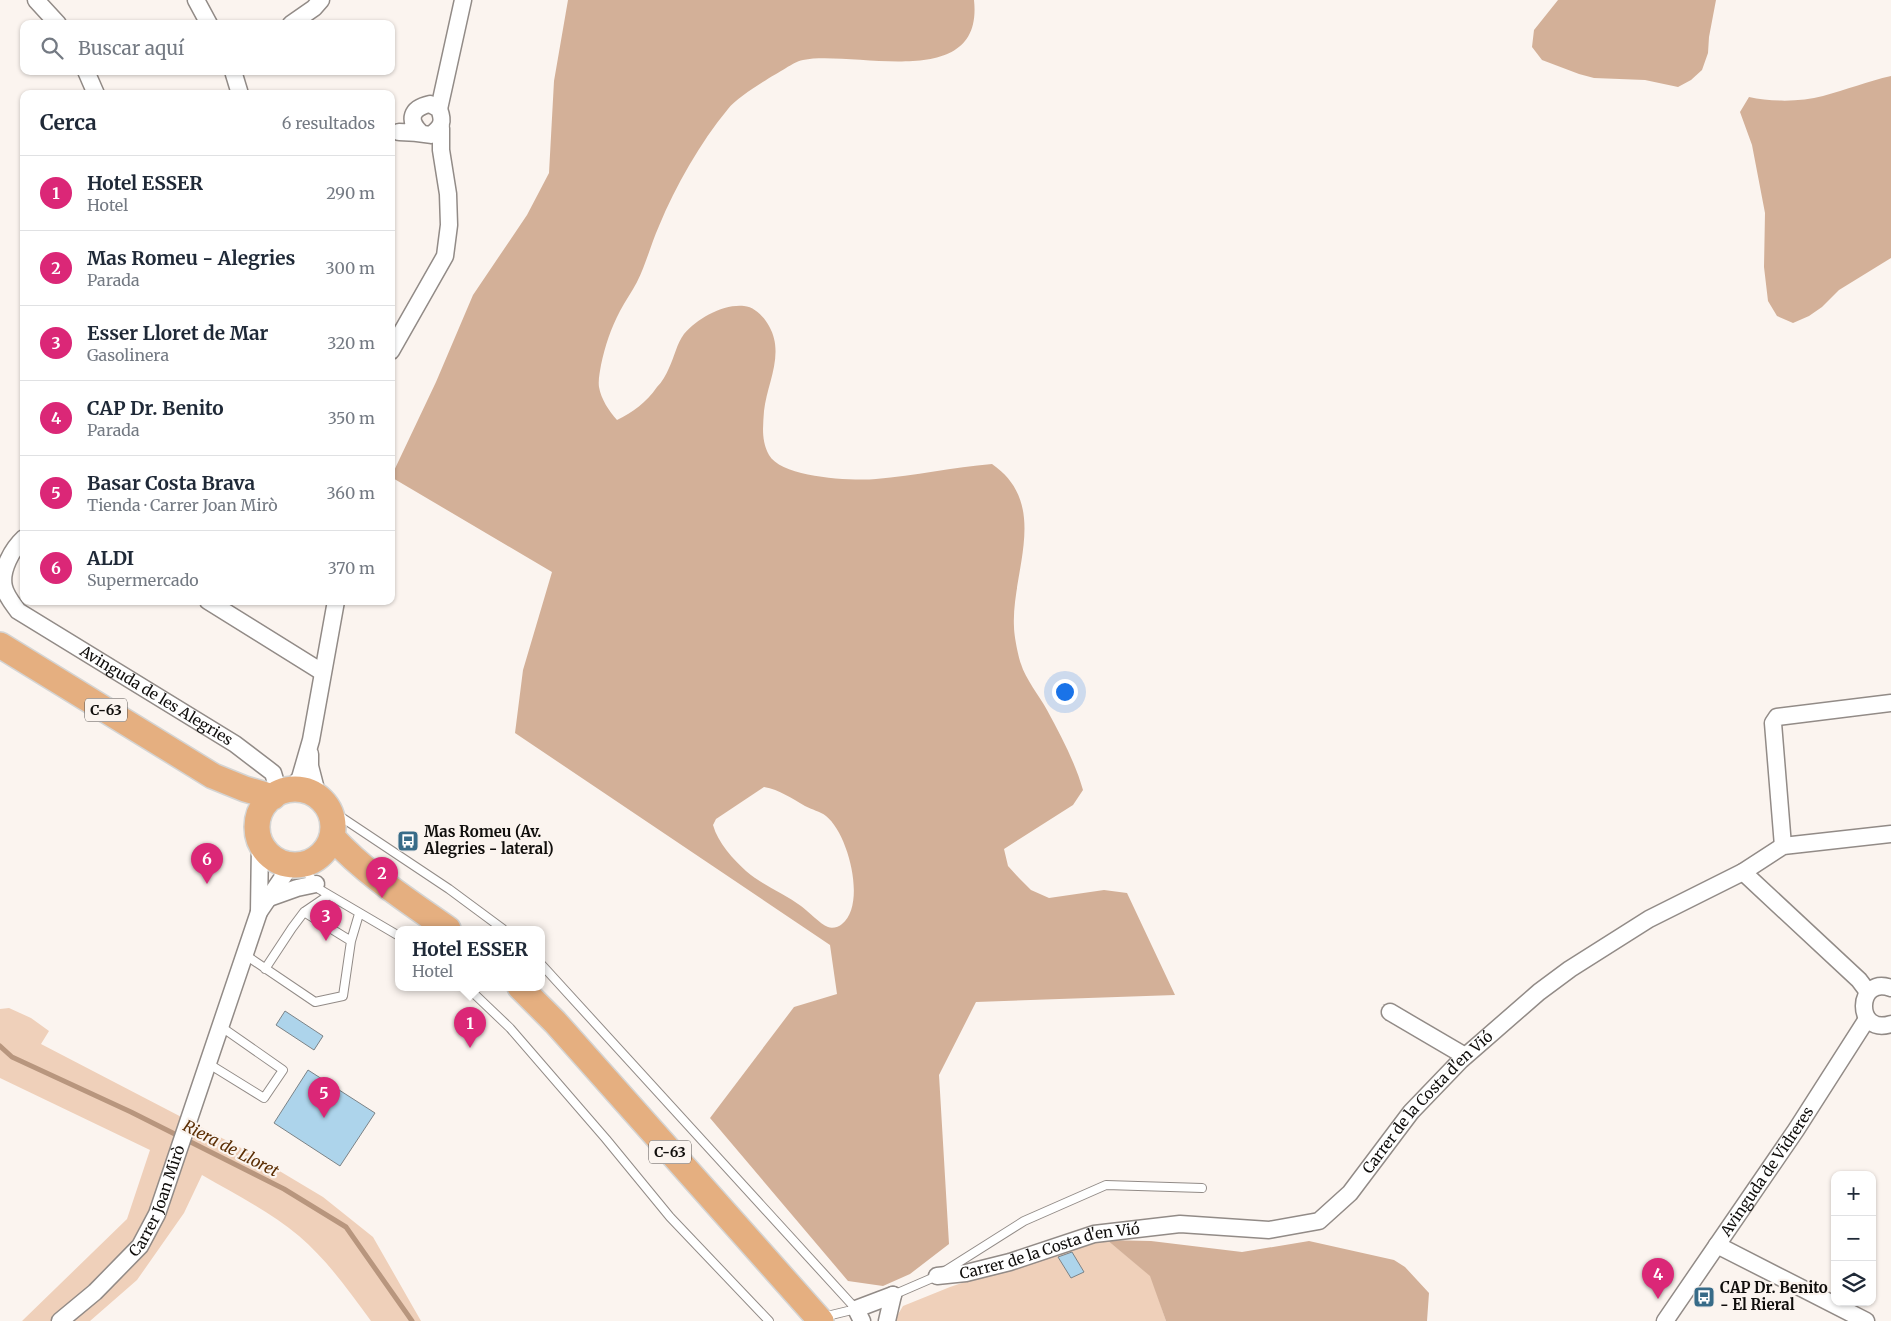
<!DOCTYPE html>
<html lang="es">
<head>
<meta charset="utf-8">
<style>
	body { margin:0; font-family:Merriweather,serif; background:#f6f6f7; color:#1f2937 }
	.controls { position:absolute; right:15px; bottom:15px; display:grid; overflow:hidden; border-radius:10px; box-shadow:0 1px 4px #0004 }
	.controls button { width:45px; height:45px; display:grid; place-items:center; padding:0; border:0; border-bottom:1px solid #e0e1e3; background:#fff; color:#1f2937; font:25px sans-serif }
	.you { position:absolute; left:1064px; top:691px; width:18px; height:18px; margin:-12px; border:4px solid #fff; border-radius:50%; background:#1a73e8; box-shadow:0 0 0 8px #1a73e833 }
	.badge { display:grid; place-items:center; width:32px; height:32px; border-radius:50%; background:#db2777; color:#fff; font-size:16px; font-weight:700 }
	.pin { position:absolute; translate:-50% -41px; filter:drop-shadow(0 1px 2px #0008) }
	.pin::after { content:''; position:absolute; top:26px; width:18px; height:15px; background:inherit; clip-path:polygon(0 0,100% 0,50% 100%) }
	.popup { position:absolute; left:395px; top:926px; width:150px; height:65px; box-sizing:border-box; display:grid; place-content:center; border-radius:10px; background:#fff; filter:drop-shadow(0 1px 4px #0005); font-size:16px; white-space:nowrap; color:#747a83 }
	.popup b { font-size:19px; color:#1f2937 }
	.popup::after { content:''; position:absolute; left:50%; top:100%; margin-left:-10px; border:10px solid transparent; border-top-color:#fff }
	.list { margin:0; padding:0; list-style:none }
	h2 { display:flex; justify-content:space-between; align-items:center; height:65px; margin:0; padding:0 20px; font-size:21px }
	h2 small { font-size:16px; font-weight:400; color:#747a83 }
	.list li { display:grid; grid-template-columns:32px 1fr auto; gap:15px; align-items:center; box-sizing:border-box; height:75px; padding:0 20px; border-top:1px solid #e0e1e3 }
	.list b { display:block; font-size:19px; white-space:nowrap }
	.list p { margin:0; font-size:16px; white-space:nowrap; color:#747a83 }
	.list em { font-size:16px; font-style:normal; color:#747a83 }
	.icon { flex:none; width:28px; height:28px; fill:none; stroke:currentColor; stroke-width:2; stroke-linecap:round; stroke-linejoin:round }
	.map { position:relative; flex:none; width:1891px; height:1321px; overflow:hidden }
	.search { position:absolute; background:#fff; box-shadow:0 1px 4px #0004; left:20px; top:20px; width:375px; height:55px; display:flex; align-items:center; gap:12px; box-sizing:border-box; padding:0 18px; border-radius:10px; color:#747a83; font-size:19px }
	.panel { position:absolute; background:#fff; box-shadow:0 1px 4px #0004; left:20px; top:90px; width:375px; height:515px; border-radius:10px }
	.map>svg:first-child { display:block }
	.green { fill:#efd0ba }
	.forest { fill:#d3b098; fill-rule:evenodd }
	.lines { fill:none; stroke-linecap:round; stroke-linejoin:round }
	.stream { stroke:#b8967e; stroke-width:5 }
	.building { fill:#add4eb; stroke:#7c8387 }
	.service-casing { stroke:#928b87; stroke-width:10 }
	.minor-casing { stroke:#928b87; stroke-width:19 }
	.primary-casing { stroke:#d4d4d3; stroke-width:28 }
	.service { stroke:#fff; stroke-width:8 }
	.minor { stroke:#fff; stroke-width:16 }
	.primary { stroke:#e5af80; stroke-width:25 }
	.labels { text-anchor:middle; stroke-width:4.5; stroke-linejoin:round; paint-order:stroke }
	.shield { fill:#fbf4ef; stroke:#565350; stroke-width:1 }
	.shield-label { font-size:14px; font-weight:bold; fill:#100e0c }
	.street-label { font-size:15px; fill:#100e0c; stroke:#fbf4ef }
	.poi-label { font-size:15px; font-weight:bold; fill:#100e0c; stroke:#fbf4ef; text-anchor:start }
	.water-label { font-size:16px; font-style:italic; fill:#5b2e04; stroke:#fbf4ef }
</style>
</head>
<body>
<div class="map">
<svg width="1891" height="1321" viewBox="0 0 1891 1321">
	<rect width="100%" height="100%" fill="#fbf4ef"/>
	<path class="green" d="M9 1008 31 1018 49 1031 41 1044 241 1148 323 1197 373 1237 421 1321H371C349 1291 328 1261 299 1236 270 1212 235 1194 202 1175L184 1213 137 1280 90 1321H22L127 1219 150 1150 0 1078V1009Z
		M1107 1240 1151 1276 1166 1321H894L903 1306 950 1287 1081 1243Z"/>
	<path class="forest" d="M568 0H974C984 93 855 50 803 60 797 61 791 65 786 68 771 77 738 96 728 109 700 143 676 185 659 226 651 244 646 264 637 282 632 292 625 301 620 311 611 328 605 346 601 365 600 371 598 380 599 387 601 399 609 411 617 420 633 412 646 403 657 387 662 382 666 375 669 368 674 358 677 343 684 334 698 318 723 304 744 306 755 307 764 317 769 326 785 354 767 383 764 411 763 426 761 440 769 455 782 478 852 481 876 479 915 476 953 467 992 464 1051 505 1011 572 1014 627 1014 635 1018 656 1021 664 1025 678 1040 697 1047 710 1061 736 1075 762 1083 790L1073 805 1004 849 1008 866 1019 878 1031 890 1049 898 1104 890 1127 893 1175 995 976 1002 939 1075 949 1244 910 1274 883 1286 848 1281 710 1118 794 1007 837 994 830 945 515 733 523 670 552 572 391 477 436 382 473 295 527 215 549 173 554 81ZM764 787C780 790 791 798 805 806 812 810 820 811 826 816 848 833 867 904 842 924 839 927 832 929 828 927 820 924 808 911 801 906 783 893 762 885 746 871 733 859 718 843 713 825L716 819Z
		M1558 0H1716L1709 37 1708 53 1702 70 1691 80 1678 87 1645 80 1594 78 1579 74 1542 60 1532 47 1534 30Z
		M1891 76V258L1839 290 1822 307 1809 316 1793 323 1777 316 1768 301 1764 267 1765 213 1752 145 1740 112 1749 97C1772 102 1801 102 1823 96 1846 90 1868 81 1891 76Z
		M1107 1240 1151 1241 1242 1252 1309 1241 1394 1260 1405 1267 1429 1293 1427 1321H1166L1150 1276Z"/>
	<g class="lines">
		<path class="stream" d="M0 1046 12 1057 131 1112 284 1189 346 1227 412 1321"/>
	</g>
	<path class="building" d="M285 1011 323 1036 314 1050 276 1025Z
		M308 1070 375 1113 340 1166 274 1123Z
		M1072 1252 1084 1272 1071 1278 1058 1257Z"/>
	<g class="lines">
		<g class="service-casing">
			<path id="service" d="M329 809 449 889 503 929
				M301 864 319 889 399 936
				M304 912 351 941
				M244 954 315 1002 343 996 351 941 359 914
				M541 964 856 1309 823 1317
				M265 969 292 928 304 912 329 895
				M467 987 510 1028 606 1139 670 1217 769 1321
				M209 1064 264 1098 283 1070 220 1026
				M893 1295 937 1276 1024 1221 1106 1185 1202 1188"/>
		</g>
		<g class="minor-casing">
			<g id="minor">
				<path d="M36 0 58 24"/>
				<path d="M196 0 209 24"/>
				<path d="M291 24 314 8 321 0"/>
				<path d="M86 71 96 94"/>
				<path d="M233 71 240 94"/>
				<path d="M439 109 463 0"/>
				<path d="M399 132C410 132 420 133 431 135 442 126 444 122 439 109L430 104C411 108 407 120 421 133"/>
				<path d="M391 351 445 256 449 225 448 194 441 150V128"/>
				<path id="s1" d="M24 538C12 549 0 571 4 587 6 596 13 604 18 611L235 744 273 773 279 793"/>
				<path d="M208 601 322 672"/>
				<path d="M310 754V766L318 797"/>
				<path d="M290 790 300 778 311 740 336 601"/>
				<path d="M1783 846 1773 723 1777 717 1891 703"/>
				<path d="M1743 872 1859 980 1868 992"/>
				<path d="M269 898 297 888 316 884"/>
				<path d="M259 912 260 843"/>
				<path d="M1891 988C1856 975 1854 1036 1891 1024"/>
				<path d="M1390 1012 1465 1056"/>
				<path d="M1717 1245 1866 1321"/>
				<path id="s2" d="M937 1276 966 1273 1010 1262 1094 1234 1180 1224 1269 1230 1319 1221 1350 1193 1411 1112 1461 1060 1539 992 1570 969 1649 919 1743 872 1783 846 1891 834"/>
				<path id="s3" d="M60 1321 95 1292 140 1246 157 1214 259 912 291 865"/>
				<path d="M862 1321 856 1309 893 1295"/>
				<path d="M887 1321 893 1295"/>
				<path id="s4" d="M1665 1321 1796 1130 1867 1019"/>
			</g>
		</g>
		<g class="primary-casing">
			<path id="primary" d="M0 645 213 776 245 789 273 797
				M257 827a38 38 0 1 1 76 0a38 38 0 1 1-76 0Z
				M332 837C366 874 408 901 448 929
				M520 987 555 1022 821 1321"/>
		</g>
		<use href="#service" class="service"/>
		<use href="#minor" class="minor"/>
		<use href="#primary" class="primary"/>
	</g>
	<defs>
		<g id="bus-square" transform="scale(1.125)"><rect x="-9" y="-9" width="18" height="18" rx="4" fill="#376b88" stroke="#fbf4ef"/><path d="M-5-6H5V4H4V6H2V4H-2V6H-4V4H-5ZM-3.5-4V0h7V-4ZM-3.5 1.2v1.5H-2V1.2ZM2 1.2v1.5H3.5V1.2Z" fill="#fff"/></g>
	</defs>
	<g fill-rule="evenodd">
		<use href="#bus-square" x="408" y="841"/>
		<use href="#bus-square" x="1704" y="1297"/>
	</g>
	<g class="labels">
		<g class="shield">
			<rect x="85" y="698.5" width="42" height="23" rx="4"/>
			<rect x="649" y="1140.5" width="42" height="23" rx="4"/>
		</g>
		<g class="shield-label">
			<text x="106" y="715">C-63</text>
			<text x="670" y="1157">C-63</text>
		</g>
		<g class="street-label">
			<text dy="5" stroke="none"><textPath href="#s1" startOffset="245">Avinguda de les Alegries</textPath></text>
			<text dy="5" stroke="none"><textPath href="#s2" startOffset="551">Carrer de la Costa d'en Vió</textPath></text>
			<text dy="5" stroke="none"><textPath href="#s4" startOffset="181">Avinguda de Vidreres</textPath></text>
			<text dy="5" stroke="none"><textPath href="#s3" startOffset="158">Carrer Joan Mirò</textPath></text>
			<text dy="5" stroke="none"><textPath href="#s2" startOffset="116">Carrer de la Costa d'en Vió</textPath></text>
		</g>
		<g class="poi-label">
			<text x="424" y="837">Mas Romeu (Av.<tspan x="424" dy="17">Alegries - lateral)</tspan></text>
			<text x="1720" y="1293">CAP Dr. Benito<tspan x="1720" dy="17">- El Rieral</tspan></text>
		</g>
		<g class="water-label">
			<text transform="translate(231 1148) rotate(27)" y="6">Riera de Lloret</text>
		</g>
	</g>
</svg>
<div class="controls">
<button>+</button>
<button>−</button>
<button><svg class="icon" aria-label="layers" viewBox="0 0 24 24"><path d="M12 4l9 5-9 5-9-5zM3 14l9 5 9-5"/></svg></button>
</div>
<div class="you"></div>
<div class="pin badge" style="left:470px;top:1048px">1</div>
<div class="popup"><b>Hotel ESSER</b>Hotel</div>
<div class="pin badge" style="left:382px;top:898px">2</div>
<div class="pin badge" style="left:326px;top:941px">3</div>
<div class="pin badge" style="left:1658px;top:1299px">4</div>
<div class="pin badge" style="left:324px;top:1118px">5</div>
<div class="pin badge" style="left:207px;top:884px">6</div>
<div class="search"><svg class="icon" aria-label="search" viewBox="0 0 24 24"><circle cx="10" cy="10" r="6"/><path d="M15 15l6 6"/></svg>Buscar aquí</div>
<section class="panel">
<h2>Cerca<small>6 resultados</small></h2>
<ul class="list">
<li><span class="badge">1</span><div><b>Hotel ESSER</b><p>Hotel</p></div><em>290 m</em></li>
<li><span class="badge">2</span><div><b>Mas Romeu - Alegries</b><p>Parada</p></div><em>300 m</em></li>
<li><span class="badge">3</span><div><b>Esser Lloret de Mar</b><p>Gasolinera</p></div><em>320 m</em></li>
<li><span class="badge">4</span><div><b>CAP Dr. Benito</b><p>Parada</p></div><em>350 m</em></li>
<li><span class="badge">5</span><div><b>Basar Costa Brava</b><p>Tienda · Carrer Joan Mirò</p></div><em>360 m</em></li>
<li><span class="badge">6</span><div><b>ALDI</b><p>Supermercado</p></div><em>370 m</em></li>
</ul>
</section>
</div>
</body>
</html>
